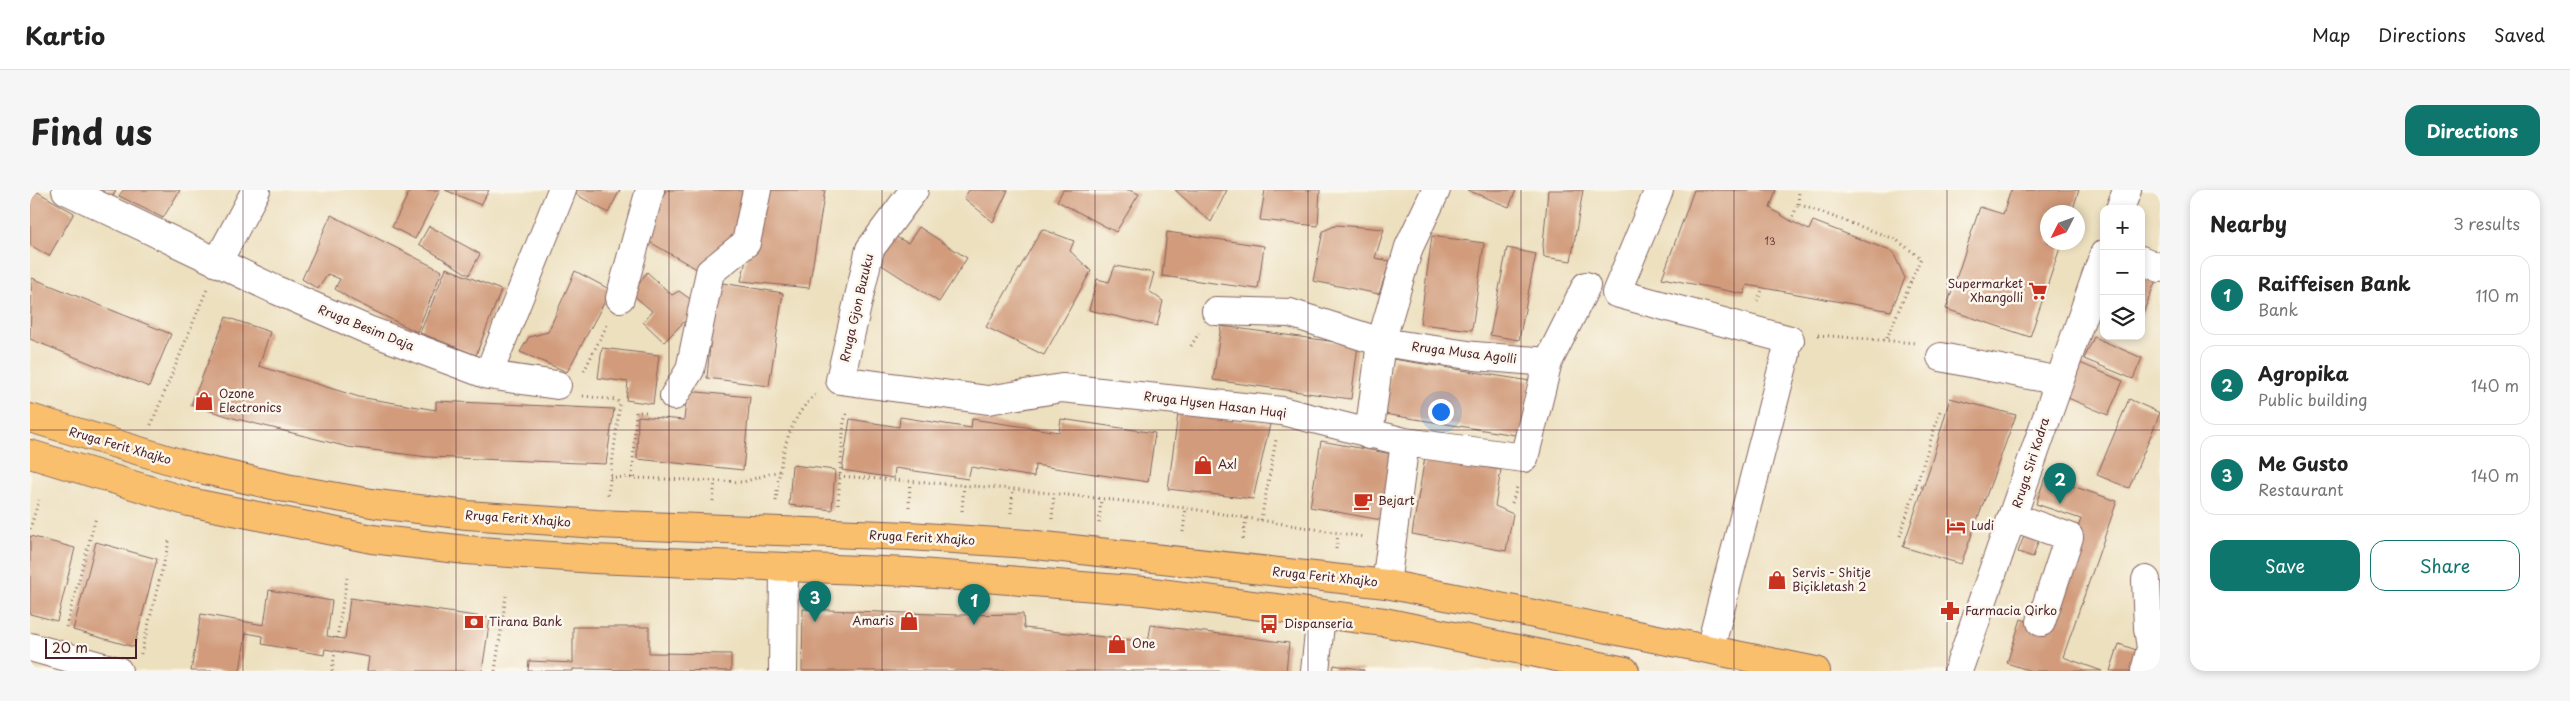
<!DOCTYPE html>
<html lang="en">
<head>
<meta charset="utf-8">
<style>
	body { margin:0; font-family:"Playpen Sans",sans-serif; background:#f6f6f6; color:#222 }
	.controls { position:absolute; right:15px; top:15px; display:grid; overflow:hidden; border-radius:10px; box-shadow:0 2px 8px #0003 }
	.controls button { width:45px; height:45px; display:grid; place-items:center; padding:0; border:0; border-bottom:1px solid #e0e0e0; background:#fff; color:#222; font:25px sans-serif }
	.compass { position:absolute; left:2010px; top:15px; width:45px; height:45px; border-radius:50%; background:#fff; box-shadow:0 2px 8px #0003; rotate:228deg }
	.scale { position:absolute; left:15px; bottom:12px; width:92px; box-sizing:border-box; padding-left:5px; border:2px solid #4a1f2b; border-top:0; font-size:14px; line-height:18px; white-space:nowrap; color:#4a1f2b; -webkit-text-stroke:4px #fbf7ec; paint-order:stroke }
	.you { position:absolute; left:1410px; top:221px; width:18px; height:18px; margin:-12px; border:4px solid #fff; border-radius:50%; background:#1a73e8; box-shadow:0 0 0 8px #1a73e833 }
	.badge { display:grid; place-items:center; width:32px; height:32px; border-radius:50%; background:#0f766e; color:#fff; font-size:16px; font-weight:700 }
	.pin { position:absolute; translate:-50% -41px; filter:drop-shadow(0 1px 2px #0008) }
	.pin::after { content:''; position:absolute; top:26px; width:18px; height:15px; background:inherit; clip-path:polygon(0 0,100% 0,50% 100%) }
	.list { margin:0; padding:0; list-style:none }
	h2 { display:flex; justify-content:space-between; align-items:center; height:65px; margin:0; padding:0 20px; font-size:21px }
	h2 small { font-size:16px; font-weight:400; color:#767676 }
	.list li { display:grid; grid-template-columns:32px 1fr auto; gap:15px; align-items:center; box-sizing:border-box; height:80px; margin:0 10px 10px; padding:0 10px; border:1px solid #e0e0e0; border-radius:15px }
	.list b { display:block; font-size:19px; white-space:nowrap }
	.list p { margin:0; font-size:16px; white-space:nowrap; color:#767676 }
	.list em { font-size:16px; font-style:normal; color:#767676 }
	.actions { display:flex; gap:10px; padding:15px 20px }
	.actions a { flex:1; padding:11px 0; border:1px solid #0f766e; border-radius:15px; text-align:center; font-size:18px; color:#0f766e }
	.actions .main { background:#0f766e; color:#fff }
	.icon { flex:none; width:28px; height:28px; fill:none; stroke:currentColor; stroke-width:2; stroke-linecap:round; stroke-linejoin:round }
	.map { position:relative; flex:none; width:2130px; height:481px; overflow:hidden; border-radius:15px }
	header { display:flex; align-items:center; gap:30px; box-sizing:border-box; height:70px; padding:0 25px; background:#fff; border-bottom:1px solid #e0e0e0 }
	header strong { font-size:24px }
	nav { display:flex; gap:28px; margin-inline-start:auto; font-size:18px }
	.intro { display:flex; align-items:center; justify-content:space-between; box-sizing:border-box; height:120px; padding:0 30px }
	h1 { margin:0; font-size:35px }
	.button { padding:12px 22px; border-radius:15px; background:#0f766e; color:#fff; font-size:18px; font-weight:700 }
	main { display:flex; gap:30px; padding:0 30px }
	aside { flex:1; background:#fff; border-radius:15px; box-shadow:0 2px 8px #0003 }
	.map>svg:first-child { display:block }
	.building { fill:#d19b7c }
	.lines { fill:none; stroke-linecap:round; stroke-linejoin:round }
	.minor-casing { stroke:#83635f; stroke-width:30 }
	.major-casing { stroke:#83635f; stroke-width:30 }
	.path { stroke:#83635f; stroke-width:3; stroke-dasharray:1 4; stroke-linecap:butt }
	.minor { stroke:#fff; stroke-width:28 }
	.major { stroke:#f9bf6d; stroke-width:28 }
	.grid { fill:none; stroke:#4a1f2b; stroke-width:1; stroke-opacity:0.55 }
	.labels { text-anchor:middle; stroke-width:5; stroke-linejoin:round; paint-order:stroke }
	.number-label { font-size:10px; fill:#6c3e3f }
	.poi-label { font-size:12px; fill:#4a1f2b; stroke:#fbf7ec; text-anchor:start }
	.street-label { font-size:12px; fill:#4a1f2b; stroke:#fbf7ec }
</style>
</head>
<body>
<header>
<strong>Kartio</strong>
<nav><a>Map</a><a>Directions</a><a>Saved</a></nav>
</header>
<div class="intro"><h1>Find us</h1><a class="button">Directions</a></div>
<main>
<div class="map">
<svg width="2130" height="481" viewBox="0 0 2130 481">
	<rect width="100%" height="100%" fill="#fbf7ec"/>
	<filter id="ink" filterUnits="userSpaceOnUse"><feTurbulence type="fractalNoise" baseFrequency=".02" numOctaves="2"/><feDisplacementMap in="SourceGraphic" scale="10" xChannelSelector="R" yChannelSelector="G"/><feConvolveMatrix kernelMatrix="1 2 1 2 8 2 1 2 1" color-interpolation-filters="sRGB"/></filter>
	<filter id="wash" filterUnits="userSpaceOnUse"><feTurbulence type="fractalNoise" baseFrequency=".0096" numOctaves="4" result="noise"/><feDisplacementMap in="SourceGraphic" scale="20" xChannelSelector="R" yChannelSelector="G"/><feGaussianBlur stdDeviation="1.12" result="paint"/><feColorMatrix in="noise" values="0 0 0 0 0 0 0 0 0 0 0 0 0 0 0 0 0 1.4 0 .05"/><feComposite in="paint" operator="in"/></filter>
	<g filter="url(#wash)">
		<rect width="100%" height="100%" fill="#ede0bf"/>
		<g id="blocks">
			<path class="building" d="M0 0H4L44 23 19 66 0 55Z
				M70 0H86L82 8Z
				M93 0H150L133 28 89 6Z
				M380 0H410L385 49 362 37Z
				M415 0H459L451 15Z
				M539 0H590L578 23Z
				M636 0H707L715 2 701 63H681L672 82 616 50Z
				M733 0H795L779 98 711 91Z
				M939 0H978L963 32 934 8Z
				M1033 0H1099L1109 4 1086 42 1027 11Z
				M1145 0H1197L1181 32Z
				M1235 0H1290L1288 36 1230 30Z
				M1437 0H1486L1479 17Z
				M1518 0H1553L1541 71 1514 67 1513 55Z
				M1664 0H1746L1740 18 1761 31 1779 40 1783 31 1863 62 1875 88 1861 121 1717 95 1714 104 1632 88Z
				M1981 0H2049L2042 22H2018V52H2032L2000 147 1916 119 1950 17 1973 24Z
				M301 25 412 81 387 142 322 110 305 99 310 89 298 84 288 99 272 89Z
				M1307 35 1354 39 1345 68 1360 71 1349 104 1283 91 1293 41Z
				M399 36 450 64 439 85 389 54Z
				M889 37 937 68 909 112 847 72 860 44 878 53Z
				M1012 39 1044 51 1040 61 1061 81 1014 165 956 137Z
				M1137 42 1234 56 1228 99 1132 86Z
				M1402 46 1454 53 1442 140 1390 134Z
				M1477 58 1506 64 1489 150 1460 145Z
				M1085 76 1124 83 1119 101 1133 111 1127 136 1059 120 1067 89 1079 92Z
				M416 78 471 100 446 165 390 143Z
				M2111 78 2128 85 2111 128Z
				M545 81 581 100 537 182 490 162 499 147 518 142Z
				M617 82 642 105 649 101 670 116 634 152 613 132 622 121 602 104Z
				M2 88 141 144 119 197 0 149Z
				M686 92 753 103 739 196 677 188Z
				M2074 96V125L2063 121Z
				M196 127 240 142 229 176 329 207 406 220V211L584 219 576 274 398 267 318 257 207 229 161 215Z
				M1191 136 1328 155 1321 209 1183 190Z
				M2064 147 2112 168 2103 189 2054 169Z
				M572 158 629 165 623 214 596 210 598 192 568 188Z
				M1363 169 1500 191 1491 246 1354 224Z
				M2045 171 2093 191 2078 225 2031 205Z
				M657 201 720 207 713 280 607 269 608 226 654 230Z
				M1920 208 1986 225 1931 374 1873 357 1901 274Z
				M2099 209 2130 223 2099 298 2067 285Z
				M1148 224 1240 234 1223 309 1138 299Z
				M870 227 941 238 942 229 1029 242 1031 229 1125 243 1118 292 1005 275 1004 287 941 277 938 289 865 278 864 288 812 280 820 229 869 237Z
				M1291 251 1362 264 1351 330 1280 317Z
				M1395 267 1471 280 1465 316 1483 324 1476 361 1382 344Z
				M762 275 805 280 802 320 759 315Z
				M2015 287 2087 311 2033 467 2072 481H2001L1977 473 1991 429 2013 437 2051 329 2006 314Z
				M1997 338 2011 343 2003 367 1988 362Z
				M0 346 45 358 27 431 0 424Z
				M66 352 127 369 104 457 43 440Z
				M239 400 302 411 297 446 307 448 315 449 320 408 460 428 452 481H337L339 467 295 459 294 465 232 454 233 446 216 443 210 481H161L171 424 234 435Z
				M773 419 928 425 993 424 994 438 1118 452 1121 435 1259 453 1256 481H772Z
				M543 437H619V463L701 464V481L543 479V481H498L499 471 543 473Z
				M2089 454 2109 461 2102 481H2080Z
				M1304 475 1334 480V481H1303Z"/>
		</g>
	</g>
	<g filter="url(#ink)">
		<use href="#blocks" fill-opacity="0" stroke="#83635f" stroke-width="1"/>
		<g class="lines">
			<g class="minor-casing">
				<path id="minor" d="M36 0 246 100 338 140 458 185 527 195
					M884 0 840 59 810 190 958 210 1032 198 1252 221 1375 252 1494 268 1518 172 1556 96
					M1629 0 1586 103 1760 150
					M2090 19 2097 0
					M2111 70 2130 78
					M187 73 226 0
					M590 108 620 0
					M1186 121 1260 123 1351 152 1445 166 1518 172
					M1911 167 2029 191
					M458 185 532 0
					M644 206 660 180 680 82 716 53 727 0
					M1339 245 1351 152 1379 57 1406 0
					M1983 327 2039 347 2011 432
					M1356 394 1375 252
					M0 457 88 481
					M1680 459 1756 164
					M753 481 754 377
					M1285 481 1291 425
					M1928 481 2074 64
					M2115 481 2121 458 2118 438 2116 390"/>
			</g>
			<g class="major-casing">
				<path id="major" d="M0 228 166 278 256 298 347 314 437 325 567 334 879 346 997 354 1356 394 1786 481
					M0 264 159 312 342 349 436 360 564 369 878 382 1115 401 1354 432 1595 481"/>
			</g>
			<path class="path" d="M1768 14 1769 0
				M1761 31 1768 14 1865 49 1891 68 1856 150
				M1727 111 1733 98
				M1788 145 1886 153
				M1161 156 1169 143
				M554 181 578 133
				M553 206 586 210 590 213 578 305
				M121 235 177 99
				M809 286 983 299 1156 318 1334 347
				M580 287 713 292 749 281
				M602 288 606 222H619
				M1886 296 1893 297
				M683 311 685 291
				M746 311C750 273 755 232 785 205
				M1482 313 1487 297
				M808 314 814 231 818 221
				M879 317 880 293
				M932 321 934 294
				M981 323 983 299
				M1022 329 1024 304
				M1231 330 1246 250
				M1069 333 1071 309
				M0 339 9 310
				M1153 342 1156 318
				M1870 346 1911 218
				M1213 349 1216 328
				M1306 359 1308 344
				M36 437 66 327
				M307 448 317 388
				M111 464 140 348
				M302 481 305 462
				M465 481 476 406"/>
			<use href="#minor" class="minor"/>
			<use href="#major" class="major"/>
		</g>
	</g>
	<path class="grid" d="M213 0V481M426 0V481M639 0V481M852 0V481M1065 0V481M1278 0V481M1491 0V481M1704 0V481M1917 0V481M0 240H2130"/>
	<defs>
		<g id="supermarket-bare" transform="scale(1.5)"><path d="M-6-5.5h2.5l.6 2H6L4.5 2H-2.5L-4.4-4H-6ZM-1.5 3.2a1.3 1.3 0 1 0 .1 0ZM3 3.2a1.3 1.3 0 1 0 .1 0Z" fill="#c8321e" stroke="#fbf7ec" stroke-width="2.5" paint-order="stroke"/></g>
		<g id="shop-bare" transform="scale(1.5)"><path d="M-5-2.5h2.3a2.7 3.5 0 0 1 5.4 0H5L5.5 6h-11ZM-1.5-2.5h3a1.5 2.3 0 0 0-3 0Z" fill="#c8321e" stroke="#fbf7ec" stroke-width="2.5" paint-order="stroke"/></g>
		<g id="cafe-bare" transform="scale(1.5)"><path d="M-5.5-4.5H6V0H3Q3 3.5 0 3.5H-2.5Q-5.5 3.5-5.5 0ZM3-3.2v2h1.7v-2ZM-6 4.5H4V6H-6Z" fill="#c8321e" stroke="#fbf7ec" stroke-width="2.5" paint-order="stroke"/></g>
		<g id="hotel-bare" transform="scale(1.5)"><path d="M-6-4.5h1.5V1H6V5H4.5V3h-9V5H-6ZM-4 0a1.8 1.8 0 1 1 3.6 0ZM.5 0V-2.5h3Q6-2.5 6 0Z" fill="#c8321e" stroke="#fbf7ec" stroke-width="2.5" paint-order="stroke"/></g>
		<g id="pharmacy-bare" transform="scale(1.5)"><path d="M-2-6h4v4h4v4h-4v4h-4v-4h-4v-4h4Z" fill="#c8321e" stroke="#fbf7ec" stroke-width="2.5" paint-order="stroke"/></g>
		<g id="bank-bare" transform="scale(1.5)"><path d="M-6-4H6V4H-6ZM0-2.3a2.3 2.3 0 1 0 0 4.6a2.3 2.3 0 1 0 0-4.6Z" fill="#c8321e" stroke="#fbf7ec" stroke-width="2.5" paint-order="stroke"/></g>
		<g id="bus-bare" transform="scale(1.5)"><path d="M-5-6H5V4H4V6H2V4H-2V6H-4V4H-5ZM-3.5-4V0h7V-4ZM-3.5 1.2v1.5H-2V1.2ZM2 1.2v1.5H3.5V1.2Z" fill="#c8321e" stroke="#fbf7ec" stroke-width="2.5" paint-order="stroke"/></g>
	</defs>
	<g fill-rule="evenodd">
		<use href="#supermarket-bare" x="2008" y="101"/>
		<use href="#shop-bare" x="174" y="211"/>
		<use href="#shop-bare" x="1173" y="275"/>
		<use href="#cafe-bare" x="1333" y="311"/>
		<use href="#hotel-bare" x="1926" y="336"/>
		<use href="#shop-bare" x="1747" y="390"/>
		<use href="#pharmacy-bare" x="1920" y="421"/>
		<use href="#shop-bare" x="879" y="431"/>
		<use href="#bank-bare" x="444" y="432"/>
		<use href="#bus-bare" x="1239" y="434"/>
		<use href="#shop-bare" x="1087" y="454"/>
	</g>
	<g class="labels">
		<g class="number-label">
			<text x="1740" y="55">13</text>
		</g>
		<g class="poi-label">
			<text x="1993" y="98" text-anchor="end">Supermarket<tspan x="1993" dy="14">Xhangolli</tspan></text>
			<text x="189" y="208">Ozone<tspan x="189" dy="14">Electronics</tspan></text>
			<text x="1188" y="279">Axl</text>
			<text x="1348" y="315">Bejart</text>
			<text x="1941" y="340">Ludi</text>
			<text x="1762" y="387">Servis - Shitje<tspan x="1762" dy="14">Biçikletash 2</tspan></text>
			<text x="1935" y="425">Farmacia Qirko</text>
			<text x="864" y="435" text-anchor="end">Amaris</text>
			<text x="459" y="436">Tirana Bank</text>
			<text x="1254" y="438">Dispanseria</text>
			<text x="1102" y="458">One</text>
		</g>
		<g class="street-label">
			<text transform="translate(827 118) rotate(-77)" y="4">Rruga Gjon Buzuku</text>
			<text transform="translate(336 138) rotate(22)" y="4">Rruga Besim Daja</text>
			<text transform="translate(1434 163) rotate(7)" y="4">Rruga Musa Agolli</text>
			<text transform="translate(1185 215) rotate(7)" y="4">Rruga Hysen Hasan Huqi</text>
			<text transform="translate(90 256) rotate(16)" y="4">Rruga Ferit Xhajko</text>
			<text transform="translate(2001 273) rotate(-72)" y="4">Rruga Siri Kodra</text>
			<text transform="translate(488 329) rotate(4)" y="4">Rruga Ferit Xhajko</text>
			<text transform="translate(892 348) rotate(3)" y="4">Rruga Ferit Xhajko</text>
			<text transform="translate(1295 387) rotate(6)" y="4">Rruga Ferit Xhajko</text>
		</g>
	</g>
</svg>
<div class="controls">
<button>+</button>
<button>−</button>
<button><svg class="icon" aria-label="layers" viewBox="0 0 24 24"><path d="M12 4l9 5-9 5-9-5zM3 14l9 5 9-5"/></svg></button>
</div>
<svg class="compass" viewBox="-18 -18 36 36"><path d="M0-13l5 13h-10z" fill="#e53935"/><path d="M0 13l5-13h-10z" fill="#767676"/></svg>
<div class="scale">20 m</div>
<div class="you"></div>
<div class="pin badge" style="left:944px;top:435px">1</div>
<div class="pin badge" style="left:2030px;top:314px">2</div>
<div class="pin badge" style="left:785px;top:432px">3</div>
</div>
<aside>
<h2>Nearby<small>3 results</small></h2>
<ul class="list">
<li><span class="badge">1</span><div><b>Raiffeisen Bank</b><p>Bank</p></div><em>110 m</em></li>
<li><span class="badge">2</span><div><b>Agropika</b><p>Public building</p></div><em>140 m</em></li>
<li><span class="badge">3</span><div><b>Me Gusto</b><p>Restaurant</p></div><em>140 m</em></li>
</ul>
<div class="actions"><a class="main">Save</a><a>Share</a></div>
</aside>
</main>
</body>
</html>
